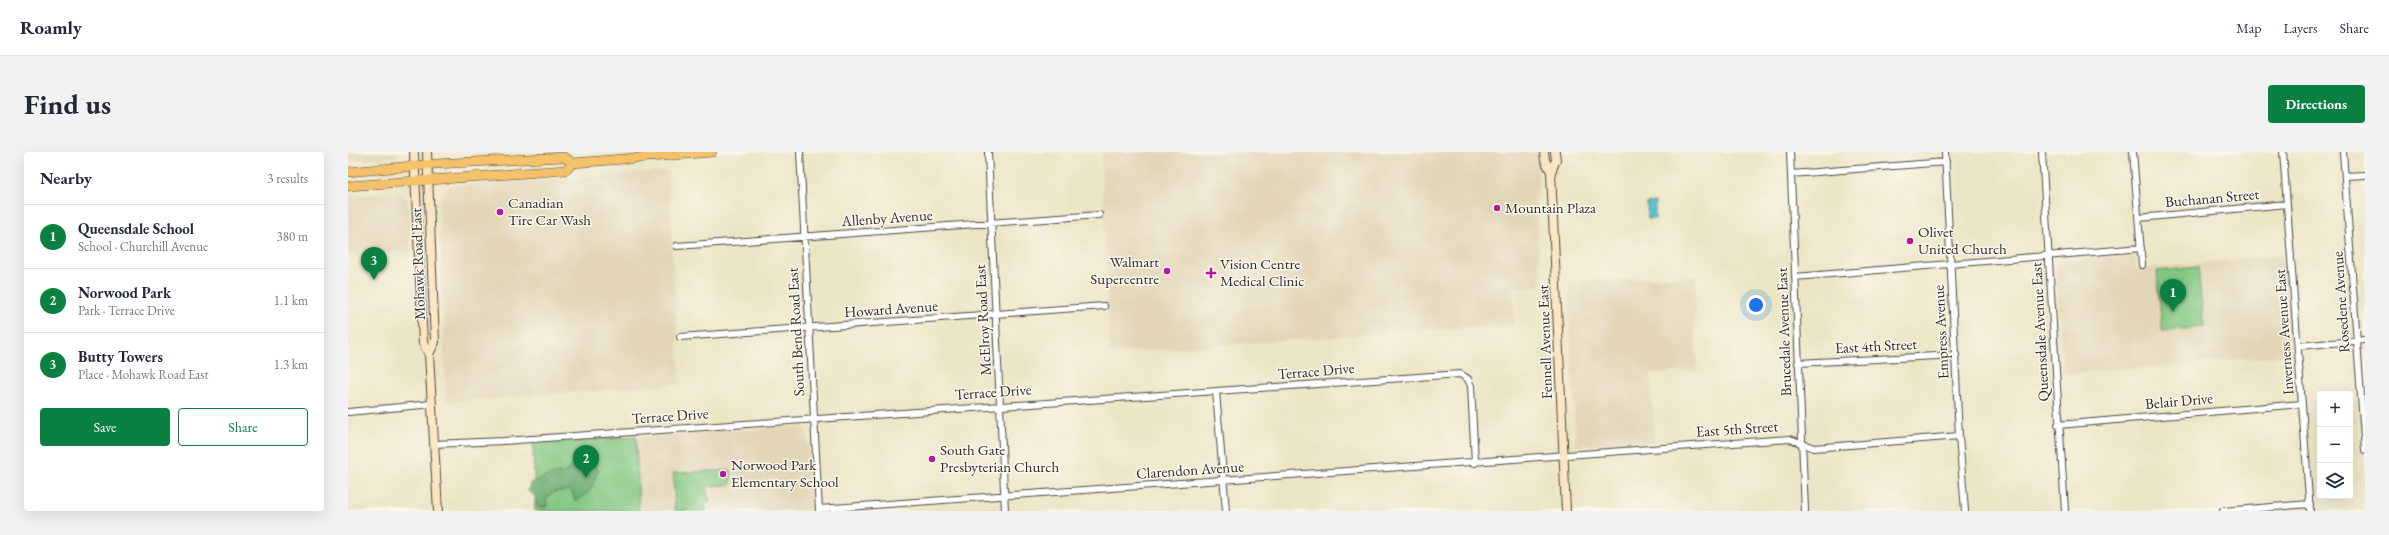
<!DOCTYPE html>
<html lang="en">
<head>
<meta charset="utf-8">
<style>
	body { margin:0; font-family:"EB Garamond",serif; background:#f2f2f3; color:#1f2937 }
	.controls { position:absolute; right:12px; bottom:12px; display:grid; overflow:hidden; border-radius:4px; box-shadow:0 4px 16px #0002 }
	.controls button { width:36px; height:36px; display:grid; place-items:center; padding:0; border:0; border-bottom:1px solid #e0e1e3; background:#fff; color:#1f2937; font:20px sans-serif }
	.you { position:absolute; left:1408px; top:153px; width:14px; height:14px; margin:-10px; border:3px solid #fff; border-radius:50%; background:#1a73e8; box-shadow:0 0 0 6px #1a73e833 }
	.badge { display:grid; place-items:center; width:26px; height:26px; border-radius:50%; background:#0b8043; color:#fff; font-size:13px; font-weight:700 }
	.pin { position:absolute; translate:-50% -33px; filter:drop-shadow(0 1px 2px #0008) }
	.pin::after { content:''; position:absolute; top:21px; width:14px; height:12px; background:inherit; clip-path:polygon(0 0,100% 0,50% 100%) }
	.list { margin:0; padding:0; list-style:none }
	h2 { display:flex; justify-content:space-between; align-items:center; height:52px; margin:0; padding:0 16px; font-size:17px }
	h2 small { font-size:13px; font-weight:400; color:#747a83 }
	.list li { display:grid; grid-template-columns:26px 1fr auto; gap:12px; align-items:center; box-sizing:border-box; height:64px; padding:0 16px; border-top:1px solid #e0e1e3 }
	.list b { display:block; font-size:15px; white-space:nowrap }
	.list p { margin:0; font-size:13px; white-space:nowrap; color:#747a83 }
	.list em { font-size:13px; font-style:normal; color:#747a83 }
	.actions { display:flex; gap:8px; padding:12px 16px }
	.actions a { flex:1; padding:9px 0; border:1px solid #0b8043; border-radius:4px; text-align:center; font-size:14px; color:#0b8043 }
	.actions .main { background:#0b8043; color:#fff }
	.icon { flex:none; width:22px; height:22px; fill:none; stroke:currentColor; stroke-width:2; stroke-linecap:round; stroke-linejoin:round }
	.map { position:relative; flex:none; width:2017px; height:359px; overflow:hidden; border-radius:4px }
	header { display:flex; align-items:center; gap:24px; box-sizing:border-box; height:56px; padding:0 20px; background:#fff; border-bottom:1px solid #e0e1e3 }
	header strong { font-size:19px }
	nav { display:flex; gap:22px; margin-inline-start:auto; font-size:14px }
	.intro { display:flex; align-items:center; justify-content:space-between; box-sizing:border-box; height:96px; padding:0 24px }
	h1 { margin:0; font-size:28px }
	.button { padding:10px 18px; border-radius:4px; background:#0b8043; color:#fff; font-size:14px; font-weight:700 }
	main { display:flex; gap:24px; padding:0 24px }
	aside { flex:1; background:#fff; border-radius:4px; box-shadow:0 4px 16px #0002 }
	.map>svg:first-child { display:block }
	.built { fill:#e2d6b7 }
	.green { fill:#80c681; stroke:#567856 }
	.forest { fill:#68ab6f; stroke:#4a6b4d }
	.water { fill:#57c4cf; stroke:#41787d }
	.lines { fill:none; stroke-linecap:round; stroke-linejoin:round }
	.minor-casing { stroke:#484742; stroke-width:8 }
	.secondary-casing { stroke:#484742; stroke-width:10 }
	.primary-casing { stroke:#484742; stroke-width:10 }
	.minor { stroke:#fff; stroke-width:6 }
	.secondary { stroke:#fbe6c4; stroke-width:8 }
	.primary { stroke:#f5c16b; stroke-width:9 }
	.poi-dot { fill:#b5179e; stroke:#fbf7ec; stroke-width:1.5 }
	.labels { text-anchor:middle; stroke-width:3; stroke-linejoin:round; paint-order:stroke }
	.street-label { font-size:15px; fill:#2b2b2b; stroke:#fbf7ec }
	.poi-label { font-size:15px; fill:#2b2b2b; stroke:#fbf7ec; text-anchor:start }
</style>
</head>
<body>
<header>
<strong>Roamly</strong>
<nav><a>Map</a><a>Layers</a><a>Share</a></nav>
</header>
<div class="intro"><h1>Find us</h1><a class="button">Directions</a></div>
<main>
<aside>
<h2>Nearby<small>3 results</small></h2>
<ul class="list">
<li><span class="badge">1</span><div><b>Queensdale School</b><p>School · Churchill Avenue</p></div><em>380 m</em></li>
<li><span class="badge">2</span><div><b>Norwood Park</b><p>Park · Terrace Drive</p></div><em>1.1 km</em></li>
<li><span class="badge">3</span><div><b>Butty Towers</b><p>Place · Mohawk Road East</p></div><em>1.3 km</em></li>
</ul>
<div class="actions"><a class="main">Save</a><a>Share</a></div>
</aside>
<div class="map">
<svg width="2017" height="359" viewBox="0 0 2017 359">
	<rect width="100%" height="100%" fill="#fbf7ec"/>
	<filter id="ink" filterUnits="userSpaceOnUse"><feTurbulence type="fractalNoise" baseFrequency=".025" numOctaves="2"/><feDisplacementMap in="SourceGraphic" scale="8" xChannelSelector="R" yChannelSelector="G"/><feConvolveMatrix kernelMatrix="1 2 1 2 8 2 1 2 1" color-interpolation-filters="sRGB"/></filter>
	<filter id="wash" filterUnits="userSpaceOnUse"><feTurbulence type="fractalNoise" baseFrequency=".012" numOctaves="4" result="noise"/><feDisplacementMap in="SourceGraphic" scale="16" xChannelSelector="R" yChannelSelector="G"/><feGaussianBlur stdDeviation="0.9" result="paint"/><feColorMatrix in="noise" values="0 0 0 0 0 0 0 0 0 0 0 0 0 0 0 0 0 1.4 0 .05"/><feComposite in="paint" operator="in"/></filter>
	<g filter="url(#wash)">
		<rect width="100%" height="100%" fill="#ece5c5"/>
		<path class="built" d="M0 0H52L47 5 0 9Z
			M753 0H1190L1191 35 1188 49 1193 134 1165 136 1166 172 762 201Z
			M320 19 332 232 98 250 91 50 101 34Z
			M52 41 61 49 63 99 0 104V44Z
			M1787 103 1789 117 1935 103 1943 203 1715 222 1708 112 1712 109Z
			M1348 124 1347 169 1349 219 1303 221 1306 290 1228 294 1220 129Z
			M456 274 459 277 463 359H291L288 285Z"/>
		<path class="green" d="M1850 115 1856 175 1814 179 1809 119Z
			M288 285 291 359H187L185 292Z
			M383 318V333L361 334 358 338 362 349 357 350 358 359H327L325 321Z"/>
		<path class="forest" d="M243 308 251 317 242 339 228 349 222 338 206 340 199 345 198 355H190L188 350 190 345 180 339 182 331 201 323 217 320 227 311Z"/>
		<path class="water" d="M1307 50V67H1300L1299 51Z"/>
	</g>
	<g filter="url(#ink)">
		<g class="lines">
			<g class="minor-casing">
				<path id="minor" d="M452 0 471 359
					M640 0 657 359
					M1442 0 1457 359
					M1597 0 1611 284 1617 359
					M1694 0 1717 359
					M1785 0 1794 113
					M1935 0 1962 359
					M1995 0 2017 298
					M1443 22 1598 10
					M1997 24 2017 23
					M1791 66 1939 52
					M329 94 751 63
					M1447 125 1793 96
					M332 185 756 154
					M1950 194 2017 188
					M1450 211 1608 203
					M868 240 878 359
					M0 260 84 252
					M1710 273 1954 252
					M86 292 155 289 1112 222 1120 227 1123 234 1127 311
					M471 357 1442 287 1466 296 1611 284
					M1875 359 1962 352"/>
			</g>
			<g class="secondary-casing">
				<path id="secondary" d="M66 0 75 191 81 202 90 359
					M79 0 87 190 81 202
					M1196 0 1197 8 1203 20
					M1207 0 1208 8 1203 20 1218 359"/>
			</g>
			<g class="primary-casing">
				<path id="primary" d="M0 20 87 12 216 5 225 11
					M0 34 218 18 225 11 364 0"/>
			</g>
			<use href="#minor" class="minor"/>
			<use href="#secondary" class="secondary"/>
			<use href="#primary" class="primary"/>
		</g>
	</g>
	<g class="poi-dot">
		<circle cx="1149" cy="56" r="4"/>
		<circle cx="152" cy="60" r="4"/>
		<circle cx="1562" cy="89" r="4"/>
		<circle cx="819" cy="119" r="4"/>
		<path d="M861 115h4v4h4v4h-4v4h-4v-4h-4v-4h4z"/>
		<circle cx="584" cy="307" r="4"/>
		<circle cx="375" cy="322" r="4"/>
	</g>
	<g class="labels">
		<g class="street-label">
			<text transform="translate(1864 46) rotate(-5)" y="5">Buchanan Street</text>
			<text transform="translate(539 66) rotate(-4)" y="5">Allenby Avenue</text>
			<text transform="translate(70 112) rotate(-92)" y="5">Mohawk Road East</text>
			<text transform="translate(1993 150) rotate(-94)" y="5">Rosedene Avenue</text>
			<text transform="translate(543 157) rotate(-4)" y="5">Howard Avenue</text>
			<text transform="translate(635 168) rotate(-93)" y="5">McElroy Road East</text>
			<text transform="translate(448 180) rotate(-93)" y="5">South Bend Road East</text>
			<text transform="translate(1436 180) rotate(-92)" y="5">Brucedale Avenue East</text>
			<text transform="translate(1593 180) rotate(-93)" y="5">Empress Avenue</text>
			<text transform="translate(1692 180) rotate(-93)" y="5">Queensdale Avenue East</text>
			<text transform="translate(1936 180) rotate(-94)" y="5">Inverness Avenue East</text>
			<text transform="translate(1197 190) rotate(-92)" y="5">Fennell Avenue East</text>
			<text transform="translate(1528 194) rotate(-3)" y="5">East 4th Street</text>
			<text transform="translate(968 219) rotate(-5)" y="5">Terrace Drive</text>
			<text transform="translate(645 240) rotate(-4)" y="5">Terrace Drive</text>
			<text transform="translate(1831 249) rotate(-5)" y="5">Belair Drive</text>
			<text transform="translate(322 264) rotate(-4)" y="5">Terrace Drive</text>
			<text transform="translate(1389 277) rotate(-4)" y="5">East 5th Street</text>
			<text transform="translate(842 318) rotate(-4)" y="5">Clarendon Avenue</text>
		</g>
		<g class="poi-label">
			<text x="160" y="56">Canadian<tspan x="160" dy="17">Tire Car Wash</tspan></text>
			<text x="1157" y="61">Mountain Plaza</text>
			<text x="1570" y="85">Olivet<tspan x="1570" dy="17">United Church</tspan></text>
			<text x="811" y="115" text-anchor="end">Walmart<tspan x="811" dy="17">Supercentre</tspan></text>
			<text x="872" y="117">Vision Centre<tspan x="872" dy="17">Medical Clinic</tspan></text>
			<text x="592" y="303">South Gate<tspan x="592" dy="17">Presbyterian Church</tspan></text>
			<text x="383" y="318">Norwood Park<tspan x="383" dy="17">Elementary School</tspan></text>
		</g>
	</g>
</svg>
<div class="controls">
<button>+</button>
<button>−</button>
<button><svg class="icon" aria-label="layers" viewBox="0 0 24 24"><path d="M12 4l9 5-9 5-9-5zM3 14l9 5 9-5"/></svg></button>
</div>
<div class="you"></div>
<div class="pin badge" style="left:1825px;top:160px">1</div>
<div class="pin badge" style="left:238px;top:326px">2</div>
<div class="pin badge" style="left:26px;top:128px">3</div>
</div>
</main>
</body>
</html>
